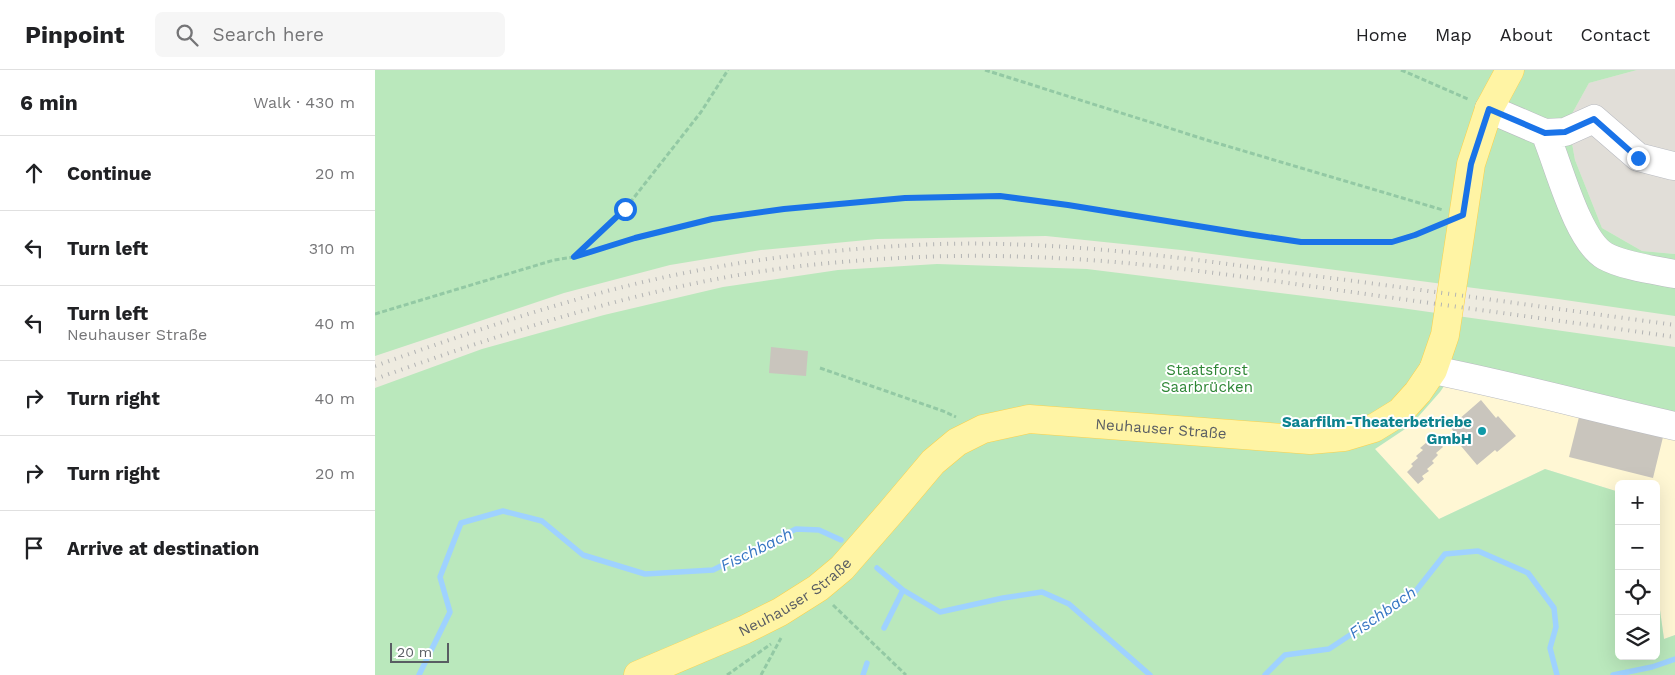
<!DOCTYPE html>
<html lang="en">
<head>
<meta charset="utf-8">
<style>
	body { margin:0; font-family:"Work Sans",sans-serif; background:#f6f6f6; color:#202124 }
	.controls { position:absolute; right:15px; bottom:15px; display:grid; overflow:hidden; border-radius:8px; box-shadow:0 5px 20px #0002 }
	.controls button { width:45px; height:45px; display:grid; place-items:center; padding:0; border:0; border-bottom:1px solid #e0e0e0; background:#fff; color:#202124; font:25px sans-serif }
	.scale { position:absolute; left:15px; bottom:12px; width:59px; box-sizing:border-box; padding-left:5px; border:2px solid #595d63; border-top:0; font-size:14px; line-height:18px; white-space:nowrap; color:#595d63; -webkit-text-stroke:4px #fff; paint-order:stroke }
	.stop { position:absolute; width:15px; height:15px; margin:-11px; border:4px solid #1a73e8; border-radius:50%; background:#fff }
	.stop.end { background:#1a73e8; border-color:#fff; box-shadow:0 1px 5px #0008 }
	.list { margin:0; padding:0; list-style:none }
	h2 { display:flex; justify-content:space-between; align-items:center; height:65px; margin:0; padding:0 20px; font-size:21px }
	h2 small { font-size:16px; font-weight:400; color:#757577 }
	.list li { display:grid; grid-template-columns:32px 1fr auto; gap:15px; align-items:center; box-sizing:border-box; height:75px; padding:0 20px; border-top:1px solid #e0e0e0 }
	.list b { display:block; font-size:19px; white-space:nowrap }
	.list p { margin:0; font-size:16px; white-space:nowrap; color:#757577 }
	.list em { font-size:16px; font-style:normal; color:#757577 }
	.icon { flex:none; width:28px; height:28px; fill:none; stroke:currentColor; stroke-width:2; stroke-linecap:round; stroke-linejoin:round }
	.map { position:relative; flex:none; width:1300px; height:605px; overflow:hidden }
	header { display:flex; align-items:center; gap:30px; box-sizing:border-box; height:70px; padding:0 25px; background:#fff; border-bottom:1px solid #e0e0e0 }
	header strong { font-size:24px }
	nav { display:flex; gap:28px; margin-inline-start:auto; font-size:18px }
	.search { width:350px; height:45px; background:#f6f6f6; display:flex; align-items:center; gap:12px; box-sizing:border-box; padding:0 18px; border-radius:8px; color:#757577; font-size:19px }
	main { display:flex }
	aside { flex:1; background:#fff }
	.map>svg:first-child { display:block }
	.commercial { fill:#fff7d4 }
	.industrial { fill:#e1ded8 }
	.green { fill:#bae8bc }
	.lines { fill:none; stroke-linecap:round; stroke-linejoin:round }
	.stream { stroke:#9fd2ff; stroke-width:5.5 }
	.building { fill:#c9c5bd }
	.minor-casing { stroke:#b9bbc1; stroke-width:29 }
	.major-casing { stroke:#fdd14a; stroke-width:29 }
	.path { stroke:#93c9a4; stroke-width:3; stroke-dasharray:5 2.5; stroke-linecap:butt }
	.minor { stroke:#fff; stroke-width:28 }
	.major { stroke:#fff4a4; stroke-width:28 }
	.rail { stroke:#b3b4b4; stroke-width:4; stroke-dasharray:1 6; stroke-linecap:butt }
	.route { stroke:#1a73e8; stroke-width:6 }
	.culture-dot { fill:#0f9aa8; stroke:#fff; stroke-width:2 }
	.labels { text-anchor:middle; stroke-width:4; stroke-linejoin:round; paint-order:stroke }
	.park-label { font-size:15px; fill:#2e8635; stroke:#fff }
	.culture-label { font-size:15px; font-weight:bold; fill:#0d838f; stroke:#fff; text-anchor:end }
	.street-label { font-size:15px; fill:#595d63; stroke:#fff }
	.water-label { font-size:16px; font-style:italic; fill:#3676c3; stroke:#fff }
</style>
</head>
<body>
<header>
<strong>Pinpoint</strong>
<div class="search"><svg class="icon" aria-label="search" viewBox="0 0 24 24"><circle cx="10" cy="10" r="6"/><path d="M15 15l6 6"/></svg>Search here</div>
<nav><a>Home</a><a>Map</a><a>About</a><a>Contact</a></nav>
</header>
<main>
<aside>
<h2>6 min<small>Walk · 430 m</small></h2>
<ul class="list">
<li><svg class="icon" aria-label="ahead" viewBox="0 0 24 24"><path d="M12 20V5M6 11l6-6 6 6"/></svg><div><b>Continue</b></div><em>20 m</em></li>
<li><svg class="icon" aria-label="left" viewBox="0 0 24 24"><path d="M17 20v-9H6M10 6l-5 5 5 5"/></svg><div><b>Turn left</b></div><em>310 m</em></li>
<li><svg class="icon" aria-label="left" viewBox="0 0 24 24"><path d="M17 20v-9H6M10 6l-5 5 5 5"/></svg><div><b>Turn left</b><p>Neuhauser Straße</p></div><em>40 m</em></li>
<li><svg class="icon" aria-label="right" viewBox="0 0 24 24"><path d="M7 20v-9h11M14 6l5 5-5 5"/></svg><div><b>Turn right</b></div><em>40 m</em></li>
<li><svg class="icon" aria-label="right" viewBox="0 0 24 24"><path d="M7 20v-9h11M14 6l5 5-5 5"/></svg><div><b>Turn right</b></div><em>20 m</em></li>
<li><svg class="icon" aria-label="arrive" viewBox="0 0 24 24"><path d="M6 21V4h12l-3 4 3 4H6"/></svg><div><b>Arrive at destination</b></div></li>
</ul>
</aside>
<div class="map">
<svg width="1300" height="605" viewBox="0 0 1300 605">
	<rect width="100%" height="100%" fill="#eeebe0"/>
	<path class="commercial" d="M1083 296 1300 342V565L1289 569 1281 511V414H1244V422L1170 399 1064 449 1000 379 1036 355Z"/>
	<path class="industrial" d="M1262 0H1300V184L1267 181 1227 158 1200 90 1193 51 1214 13Z"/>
	<path class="green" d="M0 0H1262L1214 13 1193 51 1200 90 1227 158 1267 181 1300 184V246L1183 229 806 180 671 166 502 169 386 180 295 195 189 223 0 286Z
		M562 194 712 199 1026 238 1300 277V342L1083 296 1065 322 1036 355 1000 379 1064 449 1170 399 1244 422V586H1281V511L1289 569 1300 565V605H0V318L107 279 229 245 348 217 463 200Z"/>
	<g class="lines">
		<path class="stream" d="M502 498 528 520 565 542 628 528 667 522 694 534 775 605
			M509 558 528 520
			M44 605 75 542 65 507 86 453 128 441 167 451 208 485 270 504 338 500 421 459 444 460 466 470
			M488 605 492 593
			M890 605 910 585 954 579 1040 522 1070 484 1103 481 1153 503 1179 538 1181 557 1175 578 1182 605
			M1238 605 1277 597 1300 589"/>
	</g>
	<path class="building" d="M396 277 433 281 431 306 394 303Z
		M1106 330 1121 348 1123 346 1141 366 1122 382 1120 380 1102 395 1086 376 1089 374 1075 357Z
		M1205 343 1289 363 1278 408 1194 387Z
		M1057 364 1068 377 1061 383 1063 385 1057 391 1059 393 1052 399 1054 401 1047 406 1049 409 1043 414 1032 402 1038 396 1036 394 1043 388 1041 386 1048 380 1045 378 1052 372 1050 370Z"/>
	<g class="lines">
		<g class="minor-casing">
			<path id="minor" d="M1114 39 1170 63C1183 93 1202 170 1230 186 1248 196 1279 200 1300 204
				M1170 63 1190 62 1219 49 1263 87 1298 96
				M1058 300C1139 316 1219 338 1300 356"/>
		</g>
		<g class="major-casing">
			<g id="major">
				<path id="s1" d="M263 605 369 560 405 542 443 518 467 498 515 443 558 392 582 372 608 359 654 349 935 370 969 367 999 358 1025 342 1043 322 1058 300 1070 265 1096 94 1114 39 1135 0"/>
			</g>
		</g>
		<path class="path" d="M610 0 835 71 1068 140
			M1026 0 1093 29
			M199 187 260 169 337 149 409 139 530 128 625 127 693 135 926 172H1017L1063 155
			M0 244 179 190 199 187 250 139 326 42 353 0
			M445 298 568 341 581 347
			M458 535 531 605
			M352 605 396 574
			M386 605 406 568"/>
		<use href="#minor" class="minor"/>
		<use href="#major" class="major"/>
		<path class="rail" d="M0 296C79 268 159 240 240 219 332 195 427 182 522 176 657 167 791 185 925 204 1050 220 1175 238 1300 255
			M0 309C148 256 298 207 455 193 522 187 588 184 654 187 765 190 875 208 984 223 1089 238 1195 252 1300 267"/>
	</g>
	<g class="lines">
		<path class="route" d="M250 139 199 187 260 168 337 149 409 139 530 128 625 126 693 135 872 164 926 172H1017L1040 165 1088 145 1096 94 1114 39 1170 63 1190 62 1219 49 1263 88"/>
	</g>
	<circle class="culture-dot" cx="1107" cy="361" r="5"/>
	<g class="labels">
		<g class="park-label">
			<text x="832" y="305">Staatsforst<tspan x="832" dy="17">Saarbrücken</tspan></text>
		</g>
		<g class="culture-label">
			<text x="1097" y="357">Saarfilm-Theaterbetriebe<tspan x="1097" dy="17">GmbH</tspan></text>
		</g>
		<g class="street-label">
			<text dy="5" stroke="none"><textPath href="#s1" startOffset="611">Neuhauser Straße</textPath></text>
			<text dy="5" stroke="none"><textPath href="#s1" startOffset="176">Neuhauser Straße</textPath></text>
		</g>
		<g class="water-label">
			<text transform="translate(381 479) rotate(-26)" y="6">Fischbach</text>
			<text transform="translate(1007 542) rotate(-35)" y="6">Fischbach</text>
		</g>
	</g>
</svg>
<div class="controls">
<button>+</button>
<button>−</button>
<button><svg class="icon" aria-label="locate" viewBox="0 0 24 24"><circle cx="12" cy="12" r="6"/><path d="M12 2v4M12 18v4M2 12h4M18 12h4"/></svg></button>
<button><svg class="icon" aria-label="layers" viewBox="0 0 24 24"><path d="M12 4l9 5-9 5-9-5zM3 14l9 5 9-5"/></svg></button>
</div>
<div class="scale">20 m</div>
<div class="stop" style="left:250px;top:139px"></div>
<div class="stop end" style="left:1263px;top:88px"></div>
</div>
</main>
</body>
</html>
